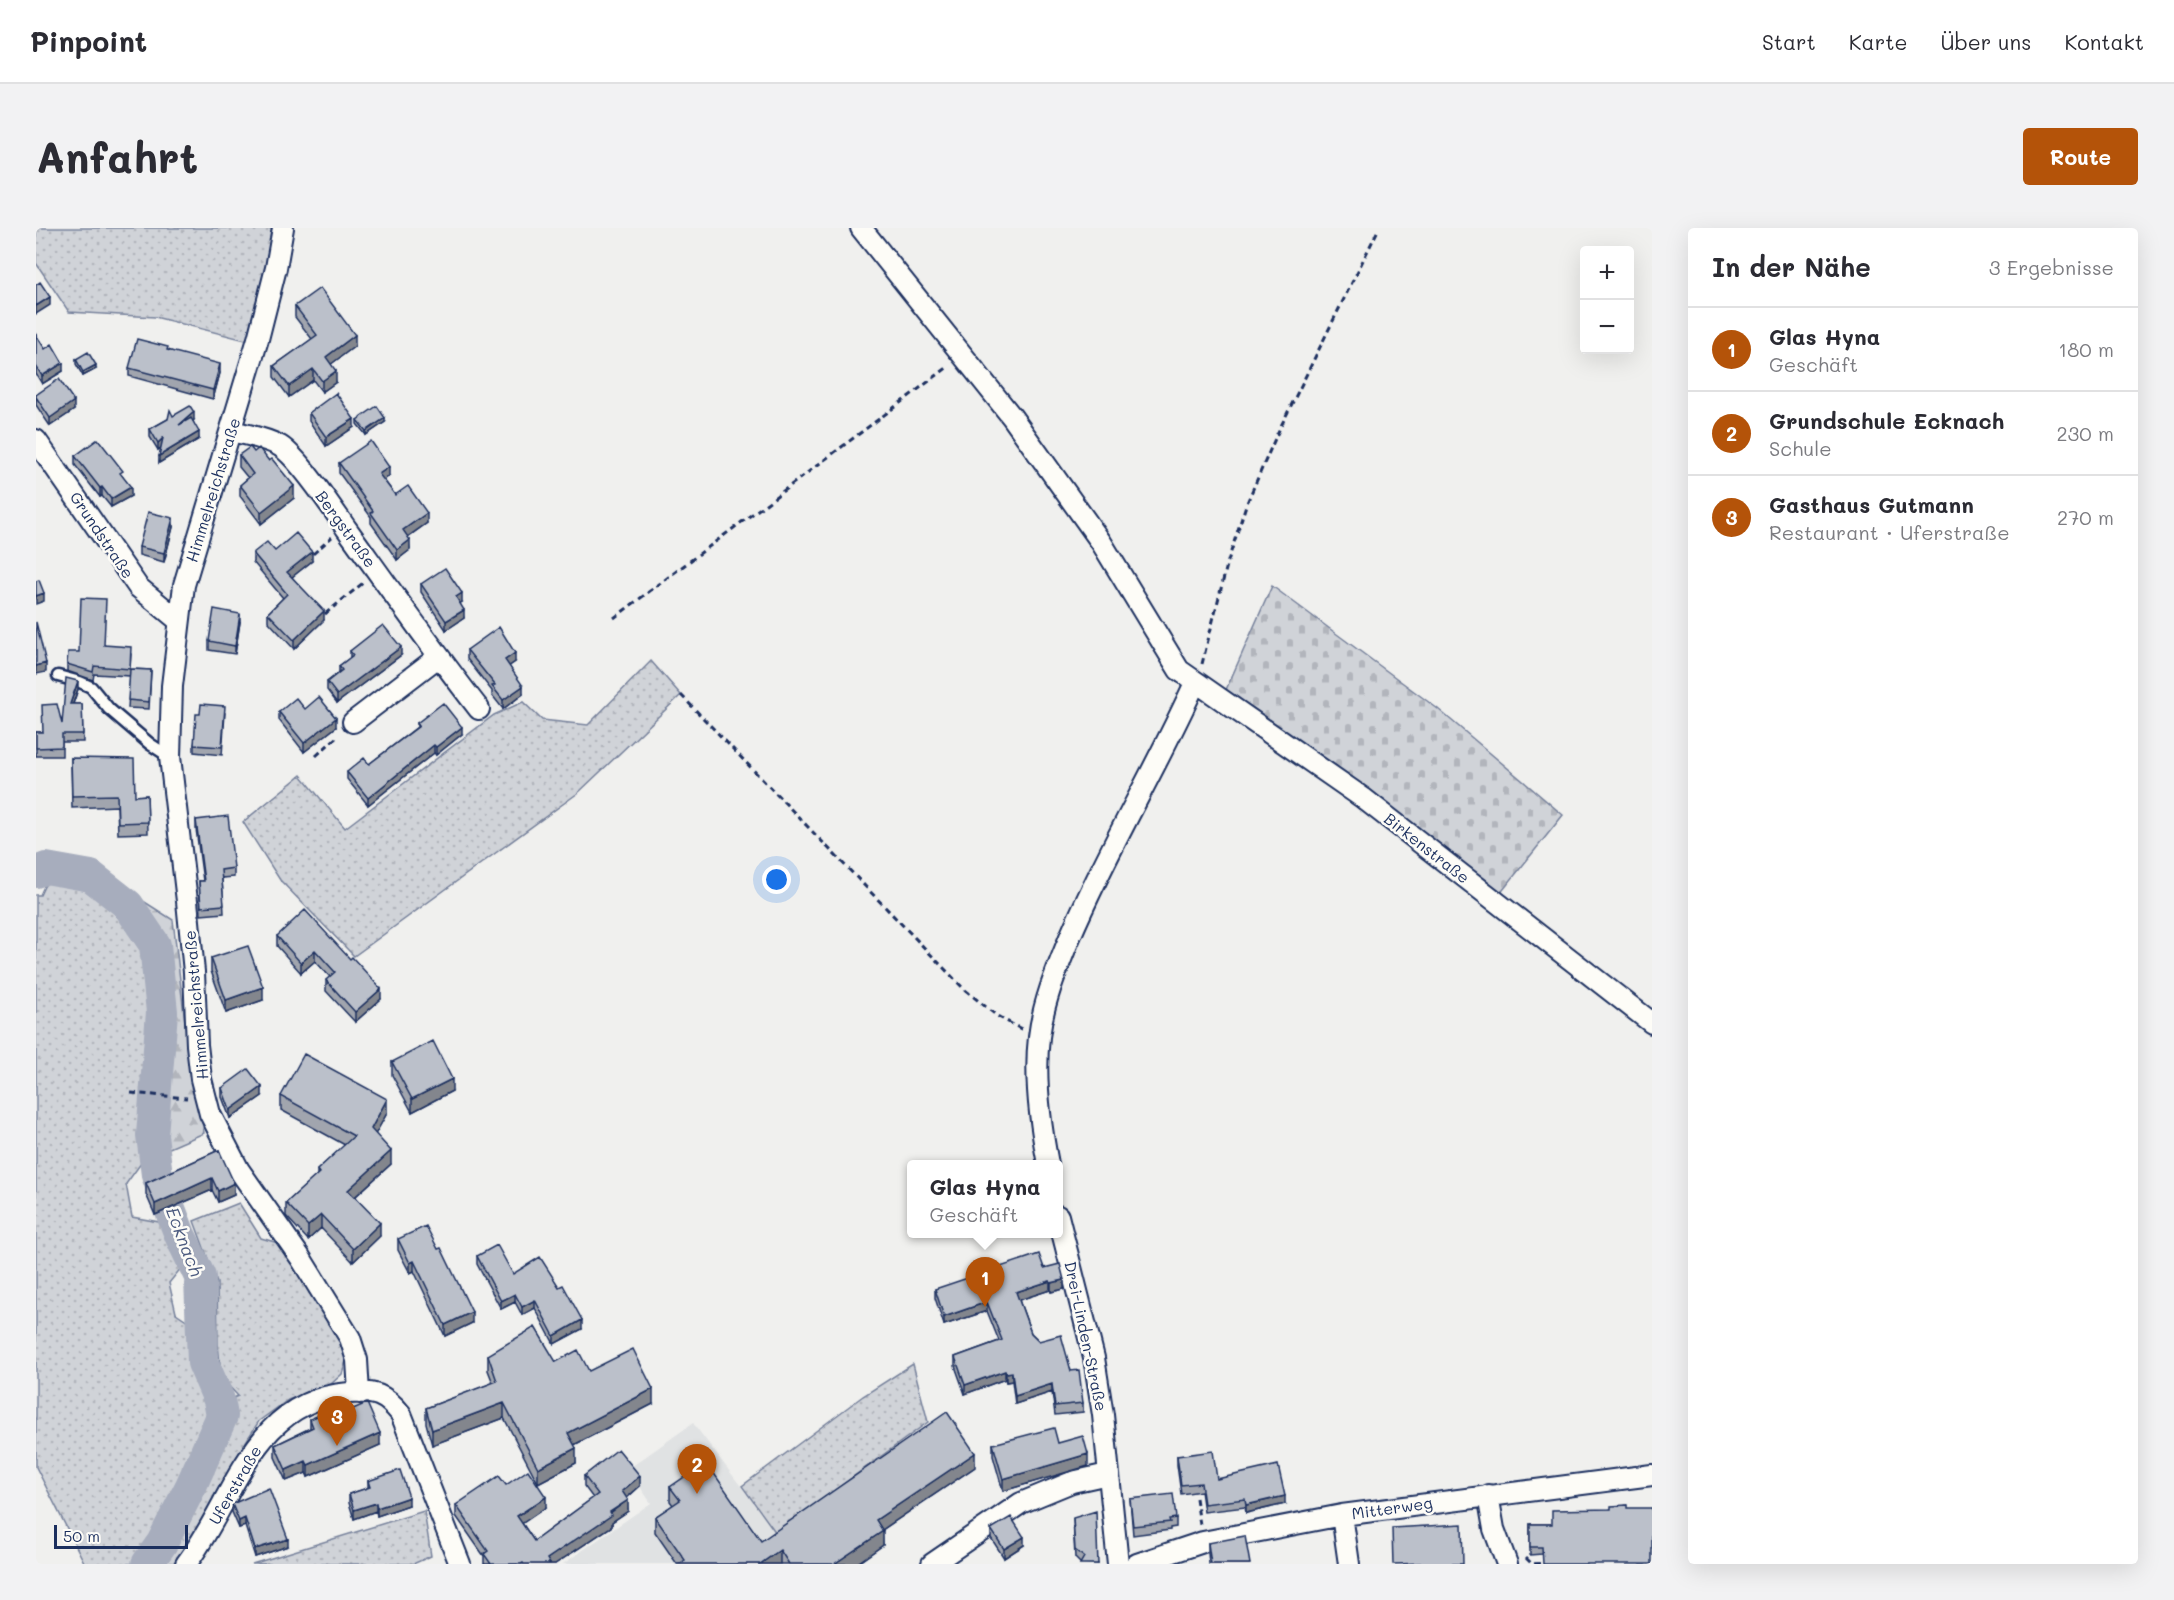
<!DOCTYPE html>
<html lang="de">
<head>
<meta charset="utf-8">
<style>
	body { margin:0; font-family:Mali,sans-serif; background:#f2f2f3; color:#2b2b33 }
	.controls { position:absolute; right:18px; top:18px; display:grid; overflow:hidden; border-radius:6px; box-shadow:0 6px 24px #0002 }
	.controls button { width:54px; height:54px; display:grid; place-items:center; padding:0; border:0; border-bottom:2px solid #e1e1e2; background:#fff; color:#2b2b33; font:30px sans-serif }
	.scale { position:absolute; left:18px; bottom:15px; width:134px; box-sizing:border-box; padding-left:6px; border:3px solid #1b2f5e; border-top:0; font-size:16px; line-height:21px; white-space:nowrap; color:#1b2f5e; -webkit-text-stroke:4px #fdfcf7; paint-order:stroke }
	.you { position:absolute; left:741px; top:652px; width:21px; height:21px; margin:-15px; border:4px solid #fff; border-radius:50%; background:#1a73e8; box-shadow:0 0 0 9px #1a73e833 }
	.badge { display:grid; place-items:center; width:39px; height:39px; border-radius:50%; background:#b45309; color:#fff; font-size:20px; font-weight:700 }
	.pin { position:absolute; translate:-50% -50px; filter:drop-shadow(0 2px 3px #0008) }
	.pin::after { content:''; position:absolute; top:32px; width:21px; height:18px; background:inherit; clip-path:polygon(0 0,100% 0,50% 100%) }
	.popup { position:absolute; left:871px; top:932px; width:156px; height:78px; box-sizing:border-box; display:grid; place-content:center; border-radius:6px; background:#fff; filter:drop-shadow(0 2px 4px #0005); font-size:20px; white-space:nowrap; color:#7c7c81 }
	.popup b { font-size:22px; color:#2b2b33 }
	.popup::after { content:''; position:absolute; left:50%; top:100%; margin-left:-12px; border:12px solid transparent; border-top-color:#fff }
	.list { margin:0; padding:0; list-style:none }
	h2 { display:flex; justify-content:space-between; align-items:center; height:78px; margin:0; padding:0 24px; font-size:26px }
	h2 small { font-size:20px; font-weight:400; color:#7c7c81 }
	.list li { display:grid; grid-template-columns:39px 1fr auto; gap:18px; align-items:center; box-sizing:border-box; height:84px; padding:0 24px; border-top:2px solid #e1e1e2 }
	.list b { display:block; font-size:22px; white-space:nowrap }
	.list p { margin:0; font-size:20px; white-space:nowrap; color:#7c7c81 }
	.list em { font-size:20px; font-style:normal; color:#7c7c81 }
	.map { position:relative; flex:none; width:1616px; height:1336px; overflow:hidden; border-radius:6px }
	header { display:flex; align-items:center; gap:36px; box-sizing:border-box; height:84px; padding:0 30px; background:#fff; border-bottom:2px solid #e1e1e2 }
	header strong { font-size:28px }
	nav { display:flex; gap:33px; margin-inline-start:auto; font-size:21px }
	.intro { display:flex; align-items:center; justify-content:space-between; box-sizing:border-box; height:144px; padding:0 36px }
	h1 { margin:0; font-size:42px }
	.button { padding:15px 27px; border-radius:6px; background:#b45309; color:#fff; font-size:21px; font-weight:700 }
	main { display:flex; gap:36px; padding:0 36px }
	aside { flex:1; background:#fff; border-radius:6px; box-shadow:0 6px 24px #0002 }
	.map>svg:first-child { display:block }
	.built { fill:#e0e2e3 }
	.grass { fill:url(#grass-dots); stroke:#76819b; stroke-width:1.5 }
	.forest { fill:url(#forest-firs); stroke:#76819b; stroke-width:1.5 }
	.cemetery { fill:url(#cemetery-stones); stroke:#76819b; stroke-width:1.5 }
	.lines { fill:none; stroke-linecap:round; stroke-linejoin:round }
	.river { stroke:#a7adbd; stroke-width:32 }
	.lane-casing { stroke:#1b2f5e; stroke-width:15 }
	.street-casing { stroke:#1b2f5e; stroke-width:24 }
	.path { stroke:#1b2f5e; stroke-width:3; stroke-dasharray:6 4.5; stroke-linecap:butt }
	.lane { stroke:#fdfcf7; stroke-width:10 }
	.street { stroke:#fdfcf7; stroke-width:20 }
	.wall { fill:#a1a5ae; stroke:#1b2f5e; stroke-width:1.5 }
	.shaded-wall { fill:#83868d; stroke:#1b2f5e; stroke-width:1.5 }
	.building { fill:#bbc0ca; stroke:#1b2f5e; stroke-width:1.5 }
	.labels { text-anchor:middle; stroke-width:5; stroke-linejoin:round; paint-order:stroke }
	.street-label { font-size:16px; fill:#1b2f5e; stroke:#fdfcf7 }
	.water-label { font-size:18px; font-style:italic; fill:#4c5b7f; stroke:#fdfcf7 }
</style>
</head>
<body>
<header>
<strong>Pinpoint</strong>
<nav><a>Start</a><a>Karte</a><a>Über uns</a><a>Kontakt</a></nav>
</header>
<div class="intro"><h1>Anfahrt</h1><a class="button">Route</a></div>
<main>
<div class="map">
<svg width="1616" height="1336" viewBox="0 0 1616 1336">
	<defs>
		<pattern id="grass-dots" width="8" height="8" patternUnits="userSpaceOnUse" patternTransform="scale(1.5)"><rect width="8" height="8" fill="#d0d3d8"/><path d="M2 2h.1M6 6h.1" fill="none" stroke="#b2b5bc" stroke-width="1.8" stroke-linecap="round"/></pattern>
		<pattern id="forest-firs" width="22" height="20" patternUnits="userSpaceOnUse" patternTransform="scale(1.5)"><rect width="22" height="20" fill="#d0d3d8"/><path d="M5 1l3.5 6h-7zM16 11l3.5 6h-7z" fill="#b2b5bc"/></pattern>
		<pattern id="cemetery-stones" width="16" height="16" patternUnits="userSpaceOnUse" patternTransform="scale(1.5)"><rect width="16" height="16" fill="#d0d3d8"/><path d="M2 7V4a2 2 0 0 1 4 0v3zM10 15v-3a2 2 0 0 1 4 0v3z" fill="#b2b5bc"/></pattern>
	</defs>
	<rect width="100%" height="100%" fill="#f0f0ee"/>
	<filter id="ink" filterUnits="userSpaceOnUse"><feTurbulence type="fractalNoise" baseFrequency=".0167" numOctaves="2"/><feDisplacementMap in="SourceGraphic" scale="12" xChannelSelector="R" yChannelSelector="G"/><feConvolveMatrix kernelMatrix="1 2 1 2 8 2 1 2 1" color-interpolation-filters="sRGB"/></filter>
	<g filter="url(#ink)">
		<path class="built" d="M657 1195 740 1305 696 1336H527L615 1275 592 1241Z"/>
		<path class="grass" d="M0 0H238L217 102 209 112 119 89 33 84 0 35Z
			M615 433 645 467 542 565 318 728 244 652 207 594 265 547 309 600 458 487 487 474 506 492 552 497Z
			M11 652 62 665 92 701 109 717 116 777 108 931 90 956 96 989 123 994 146 1039 133 1055 140 1085 152 1093 157 1087 159 1138 181 1177 202 1168 189 1154 184 1136 182 1116 181 1055 158 993 203 975 225 1010 242 1015 260 1037 305 1114 310 1133 306 1146 295 1156 252 1172 223 1193 204 1223 165 1297 137 1336H49L0 1239V667H4Z
			M877 1136 892 1194 740 1305 706 1258 827 1168Z
			M388 1283 395 1328 377 1336H216Z"/>
		<path class="forest" d="M34 630 57 641 137 692 150 803 168 905 108 931 116 777 109 717 92 701 62 665 11 652Z"/>
		<path class="cemetery" d="M1236 358 1402 481 1527 587 1463 667 1189 464Z"/>
		<g class="lines">
			<path class="river" d="M0 644 10 640 55 648 92 677 119 717 126 784 116 907 121 947 144 1007 164 1049 167 1135 183 1172 186 1188 155 1258 126 1315 111 1336"/>
			<g class="lane-casing">
				<path id="lane" d="M22 448 44 454 55 459 73 481 114 516 134 529"/>
			</g>
			<g class="street-casing">
				<path id="street" d="M247 0 240 40 222 111 148 357 136 458 134 529 151 673 158 744 161 817 165 851 174 886 203 942 264 1029 314 1110 321 1132 323 1165
					M825 0 976 189 1065 314 1143 442 1327 570 1616 795
					M196 203C211 207 230 210 244 218 263 230 296 280 310 300 354 361 397 422 443 481
					M0 212 102 359 142 392
					M317 494 402 429
					M1012 936C1004 895 998 851 1003 809 1007 774 1021 741 1034 709 1071 622 1120 541 1159 455
					M1022 988 1058 1130 1067 1187 1082 1336
					M1452 1267 1458 1301 1471 1336
					M1306 1287 1313 1336
					M150 1336C199 1272 216 1172 313 1165 339 1163 349 1166 365 1186L424 1336
					M896 1336 985 1275 1036 1254 1072 1246
					M1101 1336 1167 1314 1306 1287 1616 1247"/>
			</g>
			<path class="path" d="M277 326 296 309
				M289 386 327 355
				M578 390 912 139
				M1166 436 1192 333 1210 277 1241 206 1343 0
				M645 467 928 761 961 788 987 802
				M280 528 303 507
				M95 865 151 870
				M1160 1270 1164 1297
				M1490 1330 1496 1336 1510 1335"/>
			<use href="#lane" class="lane"/>
			<use href="#street" class="street"/>
		</g>
		<path class="wall" d="M259 78 319 118 295 136 300 154 286 164 277 152 253 169 238 149V138L276 111 259 89Z
			M0 107 9 121 27 143 6 156 0 146Z
			M132 122 184 145 177 171 93 148V140Z
			M40 131 60 141 47 148 40 136Z
			M0 167 38 182 14 198 0 177Z
			M273 185 318 199 290 218 273 193Z
			M137 188 158 192 157 193 163 211 123 235 125 220 122 222 114 209V201Z
			M321 192 349 194 330 207 321 196Z
			M218 224 233 233 258 270 225 296 204 268V257L212 250 203 239V227Z
			M39 228 87 249 95 268 75 279 66 268 64 269 39 237Z
			M303 235 353 248 348 252 359 267 391 295 372 309 374 322 361 332 335 295V289L303 245Z
			M137 299 128 334 103 327V319Z
			M239 323 276 333 256 349 288 392 258 421 232 393V385L247 370 217 334V325Z
			M385 356 426 374 424 375 428 390 410 402 385 364Z
			M204 394 199 426 173 422V413Z
			M68 417 95 426 94 441 115 442 113 481 92 480 94 448 58 446 57 452 31 443V436L43 424Z
			M431 422 479 434 473 438 487 466 467 481 456 467V463L431 431Z
			M314 423 365 427 301 475 291 462V454L303 445V438L314 430Z
			M42 461 37 476H46L47 514H26V528H0V504H7L26 496Z
			M269 481 300 499 268 524 243 492V484Z
			M189 485 186 527 158 524V517L164 486Z
			M381 495 426 506 400 527 398 525 332 577 311 551V544L333 536 381 499Z
			M35 530 99 568 111 567 112 605 82 606 81 578 36 580Z
			M160 592 198 640V649L186 650 188 685 165 687 163 653H167L160 601Z
			M241 708 314 731 345 771 319 794 290 763V752L294 749 279 733 265 745 241 718Z
			M175 730 227 772 190 785 175 743Z
			M356 834 416 863 376 884 356 847Z
			M186 860 226 868 194 890 186 869Z
			M245 868 351 885 339 906 355 936 319 969 344 1008 317 1034 285 1000 272 1012 250 988V975L281 947V942L309 917 245 882Z
			M183 922 198 967 182 974 176 962 119 987 110 966V955Z
			M362 1011 436 1095 409 1108 378 1043 374 1045 362 1022Z
			M441 1028 477 1046 546 1101 518 1116 499 1080 486 1087 479 1074 465 1081 441 1036Z
			M1008 1040 1028 1061 1015 1064 1014 1062 983 1072 995 1105 1035 1143 1047 1175V1184L1019 1187 1016 1164 979 1176 976 1153 970 1154 969 1151 929 1166 919 1138V1129L963 1113 951 1083 908 1097 899 1070V1061Z
			M452 1127 520 1134 553 1143 617 1176 538 1217 540 1235 502 1255 468 1190 396 1217 390 1195V1180L457 1155 452 1142Z
			M296 1190 344 1217 272 1249 270 1245 250 1253 239 1229V1217L274 1200V1191Z
			M1022 1215 1052 1238 967 1263 957 1228V1216Z
			M1141 1228 1181 1251 1249 1276 1210 1285 1209 1279 1168 1284 1165 1263 1145 1266 1141 1237Z
			M939 1239 846 1302 847 1317 820 1336H641L619 1304V1289L637 1277 634 1273V1259L725 1313Z
			M548 1248 604 1258 591 1270 592 1283 576 1294V1298L519 1336H448V1328L420 1288V1277L470 1257 510 1279 486 1295 498 1313 557 1270 548 1258Z
			M332 1253 373 1277 341 1288 340 1283 318 1291 313 1275V1266L332 1260Z
			M1094 1271 1140 1290V1299L1134 1300V1302L1097 1307Z
			M196 1276 252 1318 219 1329 209 1298 203 1300 196 1284Z
			M1591 1277 1506 1326 1494 1327V1296H1516Z
			M1037 1290 1062 1336 1044 1335 1039 1330Z
			M955 1301 988 1317 968 1330 955 1310Z
			M1172 1315 1214 1336H1173L1172 1325Z"/>
		<path class="shaded-wall" d="M14 69V77L0 86V78Z
			M319 107V118L290 140V129Z
			M27 135V143L6 156V148Z
			M184 136V145L177 171V162Z
			M60 137V141L47 148V144Z
			M277 141V152L253 169V158Z
			M300 143V154L286 164V153Z
			M38 173V182L14 198V190Z
			M158 184V192L143 204V197Z
			M349 190V194L330 207V203Z
			M318 191V199L290 218V209Z
			M163 204V211L123 235V228Z
			M127 210V218L122 222V215Z
			M353 239V248L343 256V246Z
			M258 258V270L225 296V284Z
			M66 259V268L64 269V260Z
			M95 259V268L75 279V271Z
			M391 285V295L367 312V302Z
			M137 290V299L128 334V325Z
			M374 312V322L361 332V322Z
			M276 324V333L251 353V344Z
			M8 365V373L0 376V368Z
			M426 365V374L420 378V369Z
			M428 382V390L410 402V393Z
			M288 383V392L258 421V412Z
			M204 386V394L199 426V418Z
			M365 419V427L301 475V467Z
			M479 425V434L469 441V432Z
			M10 435V444L0 446V438Z
			M42 453V461L34 484V476Z
			M487 458V466L467 481V472Z
			M300 490V499L268 524V515Z
			M426 499V506L400 527V519Z
			M398 517V525L332 577V570Z
			M279 722V733L265 745V735Z
			M227 759V772L190 785V772Z
			M345 761V771L319 794V784Z
			M416 851V863L376 884V871Z
			M226 859V868L194 890V882Z
			M351 871V885L335 914V901Z
			M355 923V936L312 975V962Z
			M176 950V962L119 987V976Z
			M198 955V967L182 974V963Z
			M285 987V1000L272 1012V998Z
			M344 995V1008L317 1034V1021Z
			M378 1033V1043L374 1045V1035Z
			M1028 1052V1061L1015 1064V1055Z
			M1014 1053V1062L980 1073V1064Z
			M479 1066V1074L465 1081V1073Z
			M499 1072V1080L486 1087V1079Z
			M951 1074V1083L908 1097V1089Z
			M436 1084V1095L409 1108V1097Z
			M546 1092V1101L518 1116V1108Z
			M969 1143V1151L929 1166V1157Z
			M976 1144V1153L970 1154V1145Z
			M1016 1156V1164L979 1176V1168Z
			M617 1161V1176L532 1220V1205Z
			M468 1175V1190L396 1217V1202Z
			M344 1205V1217L272 1249V1237Z
			M540 1220V1235L502 1255V1240Z
			M939 1225V1239L840 1306V1292Z
			M1052 1226V1238L967 1263V1251Z
			M270 1233V1245L250 1253V1242Z
			M604 1248V1258L586 1274V1263Z
			M1249 1268V1276L1210 1285V1277Z
			M373 1269V1277L341 1288V1280Z
			M510 1269V1279L481 1299V1288Z
			M592 1272V1283L576 1294V1298L519 1336H511V1331Z
			M340 1275V1283L318 1291V1282Z
			M209 1290V1298L203 1300V1293Z
			M847 1303V1317L820 1336H798Z
			M988 1309V1317L968 1330V1321Z
			M252 1311V1318L219 1329V1321Z
			M744 1322V1336H724Z"/>
		<path class="building" d="M4 54 14 69 0 78V57Z
			M284 60 319 107 290 129 300 143 286 153 277 141 253 158 238 138 281 107 259 78Z
			M0 107 9 121 16 116 27 135 6 148 0 138Z
			M101 111 132 119 131 122 184 136 177 162 93 140Z
			M52 124 60 137 47 144 40 131Z
			M23 151 38 173 14 190 0 169V167Z
			M300 165 318 191 290 209 273 185Z
			M154 178 158 184 143 197 155 190 163 204 123 228 127 210 122 215 114 201 132 191 134 182 137 188Z
			M341 178 349 190 330 203 321 192Z
			M62 211 87 243 84 245 95 259 75 271 66 259 64 260 39 228Z
			M335 213 353 239 343 246 359 267 372 258 391 285 367 302 374 312 361 322 335 285 337 283 303 235Z
			M214 219 218 224 223 220 233 233 236 231 258 258 225 284 204 257 217 246 203 227Z
			M112 284 137 290 128 325 103 319Z
			M260 305 276 324 251 344 288 383 258 412 232 385 251 366 217 325 231 314 239 323Z
			M409 340 426 365 420 369 428 382 410 393 385 356Z
			M3 352 8 365 0 368V353Z
			M45 370 70 371 68 417 95 419 94 441 58 438 57 444 31 436 32 424H43Z
			M178 381 204 386 199 418 173 413Z
			M0 394 10 435 0 438Z
			M347 397 365 419 301 467 291 454 306 442 303 438 317 427 314 423Z
			M463 399 479 425 469 432 487 458 467 472 456 458 459 457 431 422Z
			M94 441 115 442 113 474 92 472Z
			M30 450 42 453 34 476H46L47 506H26V519L0 520V504H7L6 477 21 476 26 496Z
			M283 469 300 490 268 515 243 484 260 470 269 481Z
			M407 475 426 499 400 519 398 517 332 570 311 544 328 530 333 536 383 498 381 495Z
			M165 476 189 478 186 519 158 517 160 486H164Z
			M35 530 98 531 99 568 111 567 112 594 82 595 81 567 36 568Z
			M192 588 198 640 185 642 188 677 165 679 163 653H168L160 592Z
			M269 682 314 731 316 729 345 761 319 784 290 752 299 744 279 722 265 735 241 708Z
			M212 718 227 759 190 772 175 730Z
			M397 813 416 851 376 871 356 834Z
			M268 826 351 871 335 901 355 923 312 962 344 995 317 1021 285 987 272 998 250 975 283 945 281 942 318 908 245 868Z
			M212 841 226 859 194 882 186 860Z
			M183 922 198 955 182 963 176 950 119 976 110 955Z
			M390 998 402 1021 405 1020 436 1084 409 1097 378 1033 374 1035 362 1011Z
			M461 1017 477 1046 504 1029 523 1059 527 1057 546 1092 518 1108 499 1072 486 1079 479 1066 465 1073 441 1028Z
			M1003 1026 1008 1040 1024 1036 1028 1052 1015 1055 1014 1053 980 1064 995 1105 1003 1113 1025 1107 1035 1143 1043 1142 1047 1175 1019 1178 1016 1156 979 1168 976 1144 970 1145 969 1143 929 1157 919 1129 966 1112 951 1074 908 1089 899 1061Z
			M499 1099 520 1134 542 1122 553 1143 597 1121 617 1161 532 1205 540 1220 502 1240 468 1175 396 1202 390 1180 461 1153 452 1127Z
			M331 1175 344 1205 272 1237 270 1233 250 1242 239 1217 277 1199 274 1191 293 1183 296 1190Z
			M911 1184 939 1225 840 1292 847 1303 798 1336H753L744 1322 724 1336H643L649 1332 619 1289 644 1272 634 1259 670 1234 725 1313Z
			M1018 1200 1022 1215 1047 1208 1052 1226 967 1251 957 1216Z
			M582 1221 604 1248 586 1263 592 1272 574 1284 576 1287 511 1331 514 1336H488L487 1335 485 1336H455L448 1326 452 1323 420 1277 463 1248 470 1257 492 1242 510 1269 481 1288 498 1313 562 1266 548 1248Z
			M1177 1223 1181 1251 1242 1237 1249 1268 1210 1277 1209 1271 1168 1276 1165 1255 1145 1257 1141 1228Z
			M364 1242 373 1269 341 1280 340 1275 318 1282 313 1266 334 1259 332 1253Z
			M233 1260 252 1311 219 1321 209 1290 203 1293 196 1276Z
			M1137 1266 1140 1290 1133 1291 1134 1294 1097 1298 1094 1271Z
			M1591 1277V1280H1616V1336H1507L1506 1319H1494V1296H1516V1282L1575 1281V1278Z
			M1060 1283 1062 1336H1044L1048 1329 1039 1322 1037 1290Z
			M975 1289 988 1309 968 1321 955 1301Z
			M1426 1296 1427 1336H1393V1335L1357 1336 1356 1300Z
			M1209 1308 1214 1336H1175L1172 1315Z"/>
	</g>
	<g class="labels">
		<g class="street-label">
			<text transform="translate(177 262) rotate(-73)" y="6">Himmelreichstraße</text>
			<text transform="translate(310 301) rotate(54)" y="6">Bergstraße</text>
			<text transform="translate(66 307) rotate(56)" y="6">Grundstraße</text>
			<text transform="translate(1391 620) rotate(38)" y="6">Birkenstraße</text>
			<text transform="translate(160 777) rotate(-95)" y="6">Himmelreichstraße</text>
			<text transform="translate(1050 1108) rotate(78)" y="6">Drei-Linden-Straße</text>
			<text transform="translate(199 1257) rotate(-60)" y="6">Uferstraße</text>
			<text transform="translate(1356 1280) rotate(-8)" y="6">Mitterweg</text>
		</g>
		<g class="water-label">
			<text transform="translate(148 1014) rotate(69)" y="6">Ecknach</text>
		</g>
	</g>
</svg>
<div class="controls">
<button>+</button>
<button>−</button>
</div>
<div class="scale">50 m</div>
<div class="you"></div>
<div class="pin badge" style="left:949px;top:1079px">1</div>
<div class="popup"><b>Glas Hyna</b>Geschäft</div>
<div class="pin badge" style="left:661px;top:1266px">2</div>
<div class="pin badge" style="left:301px;top:1218px">3</div>
</div>
<aside>
<h2>In der Nähe<small>3 Ergebnisse</small></h2>
<ul class="list">
<li><span class="badge">1</span><div><b>Glas Hyna</b><p>Geschäft</p></div><em>180 m</em></li>
<li><span class="badge">2</span><div><b>Grundschule Ecknach</b><p>Schule</p></div><em>230 m</em></li>
<li><span class="badge">3</span><div><b>Gasthaus Gutmann</b><p>Restaurant · Uferstraße</p></div><em>270 m</em></li>
</ul>
</aside>
</main>
</body>
</html>
